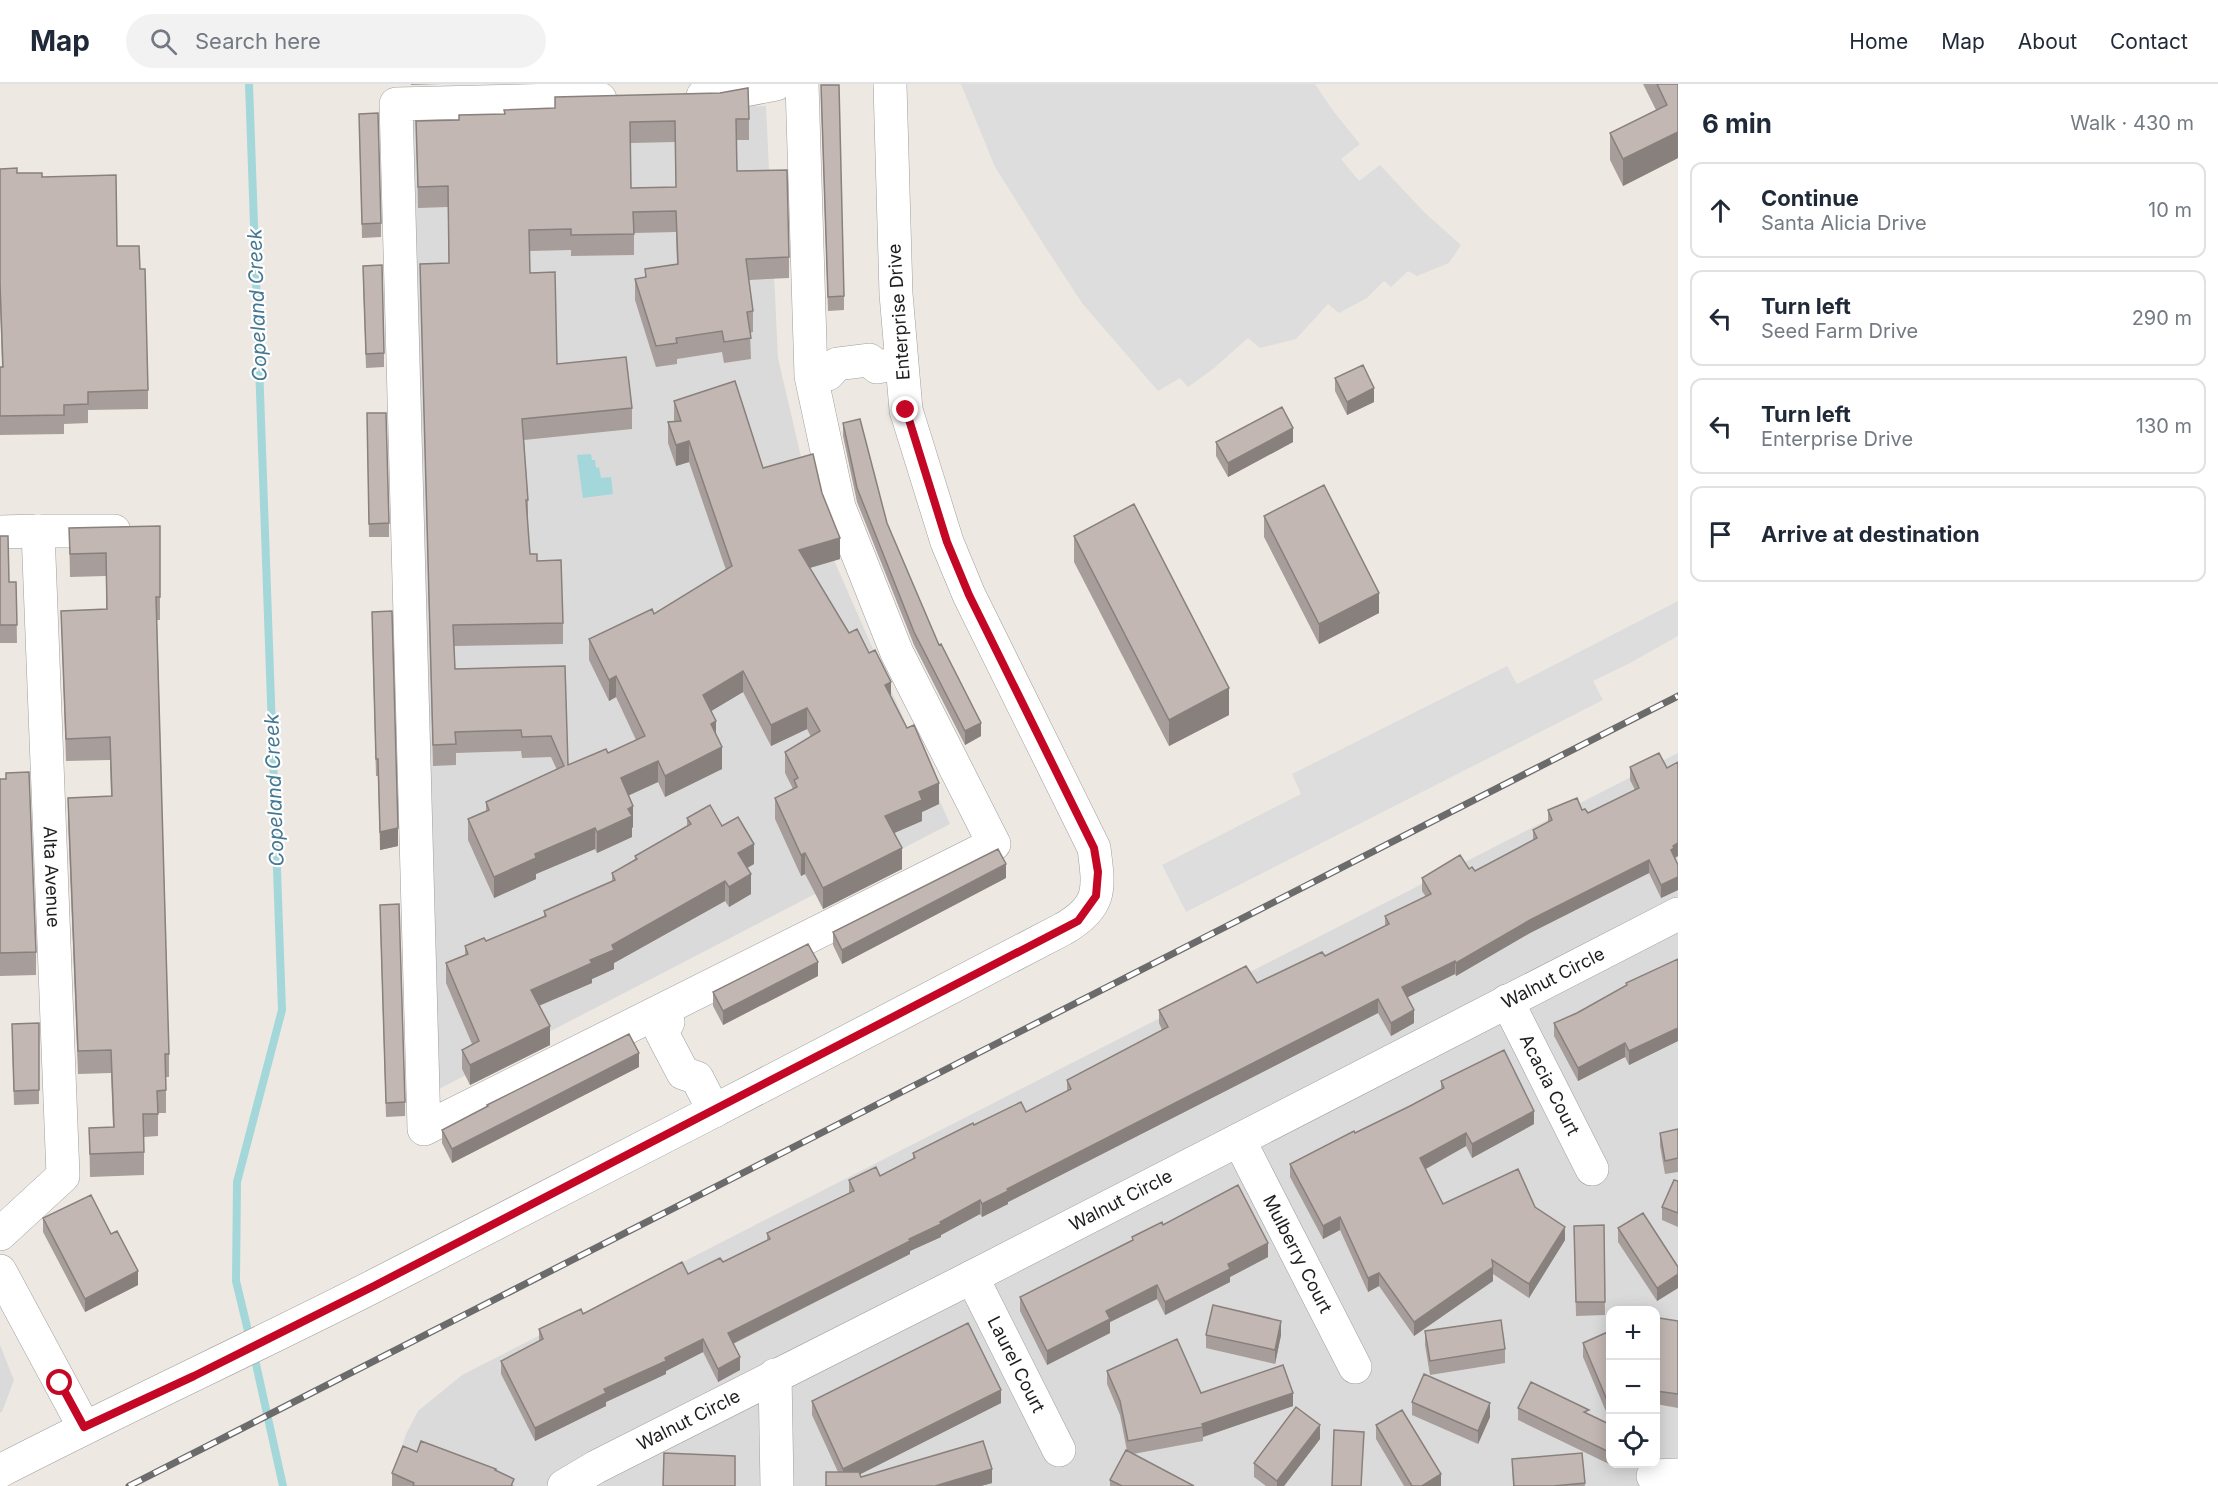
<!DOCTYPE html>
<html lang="en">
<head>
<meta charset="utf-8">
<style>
	body { margin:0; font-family:Inter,sans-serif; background:#f2f2f3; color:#1f2937 }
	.controls { position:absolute; right:18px; bottom:18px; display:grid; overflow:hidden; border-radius:12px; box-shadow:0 3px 15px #0003 }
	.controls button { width:54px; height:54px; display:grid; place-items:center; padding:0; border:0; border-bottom:2px solid #e0e1e3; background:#fff; color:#1f2937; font:30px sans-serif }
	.stop { position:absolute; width:18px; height:18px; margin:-14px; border:4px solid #c30724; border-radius:50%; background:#fff }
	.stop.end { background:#c30724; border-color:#fff; box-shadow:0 2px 6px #0008 }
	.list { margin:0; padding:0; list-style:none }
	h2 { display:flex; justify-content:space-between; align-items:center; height:78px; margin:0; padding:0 24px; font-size:26px }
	h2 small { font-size:20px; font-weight:400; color:#747a83 }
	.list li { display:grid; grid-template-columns:39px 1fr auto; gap:18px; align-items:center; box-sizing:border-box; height:96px; margin:0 12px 12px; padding:0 12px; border:2px solid #e0e1e3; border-radius:12px }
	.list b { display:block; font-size:22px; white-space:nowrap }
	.list p { margin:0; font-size:20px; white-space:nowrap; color:#747a83 }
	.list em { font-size:20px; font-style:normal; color:#747a83 }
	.icon { flex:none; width:33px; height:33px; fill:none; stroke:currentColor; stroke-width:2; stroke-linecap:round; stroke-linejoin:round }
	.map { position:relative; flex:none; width:1678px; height:1402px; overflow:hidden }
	header { display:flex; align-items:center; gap:36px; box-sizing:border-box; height:84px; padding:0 30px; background:#fff; border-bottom:2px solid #e0e1e3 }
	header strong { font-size:28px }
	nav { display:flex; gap:33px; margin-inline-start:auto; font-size:21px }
	.search { width:420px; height:54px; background:#f2f2f3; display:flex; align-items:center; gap:15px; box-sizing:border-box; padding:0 21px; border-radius:33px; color:#747a83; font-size:22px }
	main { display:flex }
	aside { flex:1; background:#fff }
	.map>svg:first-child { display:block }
	.residential { fill:#dbdada; fill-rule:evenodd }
	.parking { fill:#ddd }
	.water { fill:#a4d7da }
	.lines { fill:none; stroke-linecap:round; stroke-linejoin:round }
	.stream { stroke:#a4d7da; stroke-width:8 }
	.minor-casing { stroke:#9e9e9e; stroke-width:34 }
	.minor { stroke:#fff; stroke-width:33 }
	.rail-casing { stroke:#6b6b6b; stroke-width:7 }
	.rail { stroke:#fff; stroke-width:4.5; stroke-dasharray:14; stroke-linecap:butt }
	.wall { fill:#a79d9a; fill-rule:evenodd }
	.shaded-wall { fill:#88807d }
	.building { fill:#c2b7b3; stroke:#88807d; stroke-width:1.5; fill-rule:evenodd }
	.route { stroke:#c30724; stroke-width:8 }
	.labels { text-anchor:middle; stroke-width:4.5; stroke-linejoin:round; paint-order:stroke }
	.street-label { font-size:18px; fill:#1d1d1d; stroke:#fff }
	.water-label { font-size:20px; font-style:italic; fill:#447892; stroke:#fff }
</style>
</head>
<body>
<header>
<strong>Map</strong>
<div class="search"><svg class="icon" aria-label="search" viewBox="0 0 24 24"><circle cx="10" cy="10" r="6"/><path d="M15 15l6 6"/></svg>Search here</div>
<nav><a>Home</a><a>Map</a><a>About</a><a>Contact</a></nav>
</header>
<main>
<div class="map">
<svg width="1678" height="1402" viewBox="0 0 1678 1402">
	<rect width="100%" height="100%" fill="#eee8e3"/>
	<path class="residential" d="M766 22 778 274 815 433 950 740 439 1005 405 29Z
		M1678 669V1402H392L405 1352 418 1327 462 1291ZM1610 1226H1656V1380H1610Z
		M0 1261 14 1296 2 1328 0 1329Z"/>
	<path class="parking" d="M961 0H1315L1334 28 1360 60 1341 75 1359 97 1380 81 1425 129 1461 161 1449 179 1417 192 1408 187 1391 203 1384 197 1367 214 1339 229 1328 220 1296 255 1260 264 1248 254 1213 285 1188 303 1180 294 1158 307 1082 219 1044 161 995 83Z
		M1678 517V552L1630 579 1593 597 1603 616 1186 828 1162 781 1301 710 1292 690 1507 582 1517 600Z"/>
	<path class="water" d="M591 370 592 376H595L596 384 599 383 601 394 611 393 613 410 583 414 577 371Z"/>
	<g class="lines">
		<path class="stream" d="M249 0 282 926 237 1098 236 1197 250 1255
			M254 1271 283 1402"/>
		<g class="minor-casing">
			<g id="minor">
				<path d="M703 12 719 11 776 0"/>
				<path d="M600 15 396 20 424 1045 994 760 897 569 839 423 811 292 802 0"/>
				<path d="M828 290 837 280 869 276 877 283 901 279"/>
				<path d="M38 447H114"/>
				<path id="s1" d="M0 448 38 447 63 1092 0 1150"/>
				<path id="s2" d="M1507 917 1592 1085"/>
				<path d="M668 938 662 949 683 989 697 994 714 1027"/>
				<path id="s3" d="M1239 1056 1355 1283"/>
				<path d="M0 1187 84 1343"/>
				<path id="s4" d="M972 1193 1059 1366"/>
				<path d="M775 1291 777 1402"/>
				<path d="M0 1387C124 1323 252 1264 376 1201 606 1084 834 964 1063 845 1103 822 1099 804 1094 764L969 511 947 458 906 326 896 210 890 0"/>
				<path d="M1653 1392 1678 1391"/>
				<path id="s5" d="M564 1402 596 1383 972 1193 1678 830"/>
			</g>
		</g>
		<use href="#minor" class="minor"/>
		<g class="rail-casing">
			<path id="rail" d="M129 1402 1678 612"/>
		</g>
		<use href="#rail" class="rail"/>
	</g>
	<path class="wall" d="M411 0H441L411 1Z
		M1643 0H1678V74L1623 102 1610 76V49L1656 26Z
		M821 15 844 212V226L828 227Z
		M749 35V56H736L737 87 789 173V194L749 196 753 227V248L750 249 751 275 724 279 722 268 677 275V280L656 283 635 216V195L645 193V185L677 180 676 148 634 149V171L571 172V166L530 167V189L557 280 632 324V345L524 356 528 416V437H527L530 470 537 477 563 539V560L454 562 455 585 565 582 568 681 608 669 636 656 616 613 609 617 589 576V555L654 530 726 486 689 378 676 382 668 359V338H674V317L763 384 822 409 840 475 810 484 849 549 891 613 939 720 922 728V737L894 749 902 785 823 825 805 790 801 792 775 735V714L793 705 785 689V668L811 653 807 645 771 662 743 608 711 627 722 685 665 713 658 698 629 711 633 743 632 744V753L597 769 595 765 536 790V795L494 814 468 756V735L486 727V718L557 686 551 673 522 674 521 667 456 669V681L433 682 420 180 449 179 448 123 418 124 416 37ZM675 58 676 103 631 104 630 59Z
		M359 43 381 139V153L362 154Z
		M0 85 17 89 42 93 117 162 140 185 148 306V325L88 326V339L64 340V350L0 351V283H2L0 219Z
		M363 195 384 269V283L366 284Z
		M1335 294 1374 318 1347 331 1335 307Z
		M843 339 939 561 981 652 965 661 914 561 857 418 843 352Z
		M367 343 389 439V453H369Z
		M1216 358H1293L1228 393 1216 372Z
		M1264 432 1379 529 1319 560 1264 453Z
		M160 442V536H157L169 970V993H166V1029H158V1052L144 1053V1091L90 1093 89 1044 113 1043 111 989 78 990 68 736V714L111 712 110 676 66 677 61 527 106 525V492L70 493 69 444Z
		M0 452 9 498H16L17 559H0Z
		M1074 452 1229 631 1169 662 1074 478Z
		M372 545 398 762 380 766 378 692H376Z
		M1630 683 1678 772 1675 774 1678 781V806L1661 814 1649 789 1530 849 1456 892 1455 890 1407 913 1414 939 1391 952 1378 929 1008 1118V1120L982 1133 980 1130 941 1151V1153L910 1167V1170L733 1260 740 1286 718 1298 703 1268 666 1287V1290L606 1318V1322L535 1357 501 1290V1277L539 1257V1245L723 1178 767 1156V1149L849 1109V1096L880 1092 913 1075V1069L974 1041 1026 1028 1067 1007V996L1162 946 1159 939V926L1257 899 1325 872 1385 842V832L1426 813 1422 807V794L1469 785 1475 787 1533 757V746L1548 739V726H1582L1588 729 1635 706 1630 696Z
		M0 695 36 868V891L0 892Z
		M687 734 722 742 754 780 747 784 751 810 729 823 725 817 614 879V885L592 895V899L539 922 550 961 470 1001 462 985V966L472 960 446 899V879L465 871V862L486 857 544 832V827L612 798V789L635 775V772L687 742Z
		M1006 794 842 880 833 861V848Z
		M380 834 405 1018V1032L386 1033Z
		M1678 875V957L1629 981 1625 973 1578 997 1554 952V939L1577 929 1626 902V899Z
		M818 892 723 941 713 922V908Z
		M39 939V1020L14 1021 12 954Z
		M639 983 452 1079 442 1059V1046L487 1023V1021Z
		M1441 997 1534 1040 1472 1074 1466 1062 1426 1085 1443 1120 1535 1123 1565 1156 1529 1214 1493 1190V1197L1414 1252 1379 1202 1368 1208 1340 1146 1323 1155 1290 1093V1080L1355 1049 1410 1022 1441 1005Z
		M1678 1045V1088L1665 1090 1660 1062V1049Z
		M1678 1097V1143L1662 1136V1123Z
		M43 1134 111 1150 138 1201 85 1228 43 1148Z
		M1163 1141 1268 1173 1230 1193V1198L1165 1231 1157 1215 1110 1238V1249L1047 1281 1020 1227V1213L1132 1156V1153Z
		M1604 1141 1605 1231 1576 1232 1574 1142Z
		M1618 1144 1678 1183V1204L1657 1217 1618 1158Z
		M1678 1237V1324L1656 1320V1261Z
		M1425 1247 1505 1265V1279L1430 1291 1425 1261Z
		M1611 1249V1328L1607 1330 1583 1273V1259Z
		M1206 1251H1281L1275 1280 1206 1264Z
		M1107 1287 1201 1309 1293 1322 1203 1353V1357L1133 1370 1194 1402H1110V1396L1127 1367 1120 1331 1107 1300Z
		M812 1317 1001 1319 860 1390 861 1393 992 1399 981 1402H826L838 1388 812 1331Z
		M1412 1318 1490 1333 1478 1360 1412 1331Z
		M1518 1324 1589 1330 1611 1341V1381L1518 1336Z
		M1376 1341 1441 1402H1404L1376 1355Z
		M1320 1355 1284 1402H1266L1254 1393V1379Z
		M417 1368 496 1386 514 1402H392V1389Z
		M1582 1369 1585 1402H1513L1512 1375Z"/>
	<path class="shaded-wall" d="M1678 48V74L1623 102V75Z
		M1374 304V318L1347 331V318Z
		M1293 344V358L1228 393V379Z
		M689 357V378L676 382V361Z
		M840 454V475L799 487V466Z
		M1379 509V529L1319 560V540Z
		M743 587V608L703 632V611Z
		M616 592V613L609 617V596Z
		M891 598V619L885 601Z
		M1229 604V631L1169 662V636Z
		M807 624V645L771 662V641Z
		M716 637V658L711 640Z
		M981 639V652L965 661V647Z
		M722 663V685L665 713V692Z
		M658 677V698L621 715V694Z
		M939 699V720L922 728V737L885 753V732L919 708Z
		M633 722V743L632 744V753L597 769V748L628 725Z
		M398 744V762L380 766V748Z
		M595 744V765L536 790V795L494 814V793L535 770Z
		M1678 759V772L1674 774 1671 766 1673 762Z
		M754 760V780L738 789V769Z
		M902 764V785L823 825V804Z
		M805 769V790L801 792V771Z
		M1649 776V789L1530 849 1456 892V879L1530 836Z
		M1006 780V794L842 880V866Z
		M751 790V810L729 823V803Z
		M1678 793V806L1661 814V801Z
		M725 797V817L614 879V885L592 895V899L531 925V906L590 876 612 861Z
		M1455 877V890L1402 916V903Z
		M818 878V892L723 941V927Z
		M1378 915V929L1008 1118V1120L982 1133V1120L1007 1105Z
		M1414 926V939L1391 952V939Z
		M550 942V961L470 1001V981Z
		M1678 944V957L1629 981V967Z
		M1625 959V973L1578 997V984Z
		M639 969V983L452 1079V1065Z
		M1534 1027V1040L1472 1074V1060Z
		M1466 1049V1062L1420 1088V1074Z
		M980 1116V1130L941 1151V1153L910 1167V1170L728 1262V1249Z
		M1340 1133V1146L1323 1155V1142Z
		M1565 1143V1156L1529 1214V1200Z
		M1268 1159V1173L1230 1193V1198L1165 1231V1218L1228 1180Z
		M1493 1183V1197L1414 1252V1238Z
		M138 1187V1201L85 1228V1215Z
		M1379 1189V1202L1368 1208V1194Z
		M1678 1190V1204L1657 1217V1204Z
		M1157 1201V1215L1110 1238V1249L1047 1281V1267L1106 1227Z
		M1281 1237V1251L1275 1280V1266Z
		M703 1255V1268L666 1287V1290L606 1318V1322L535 1357V1344L604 1305Z
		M740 1273V1286L718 1298V1285Z
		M1001 1306V1319L843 1399V1385Z
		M1293 1309V1322L1203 1353 1202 1340Z
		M1611 1315V1328L1607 1330V1316Z
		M1490 1319V1333L1478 1360V1347Z
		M1320 1341V1355L1284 1402H1277V1397Z
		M992 1385V1399L981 1402H935Z
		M1441 1390V1402H1422Z"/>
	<path class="building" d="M1657 0H1678V48L1623 75 1610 49 1667 21Z
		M821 1H839L844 212 828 213Z
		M748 4 749 35H736L737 87 787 86 789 173 746 175 753 227 747 228 751 254 724 258 722 247 676 254 677 259 656 262 635 195 646 193 645 185 678 180 676 127 633 128 634 150 571 151V145L529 146 530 189 555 188 557 280 626 273 632 324 522 335 528 416H526L530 470H537V477L561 476 563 539 453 541 455 585 565 582 568 681 606 665 608 669 645 652 616 592 609 596 589 555 652 525 654 530 732 482 689 357 676 361 668 338 681 337 674 317 735 297 763 384 813 370 822 409 840 454 799 466 849 549 857 545 869 569 875 566 891 598 885 601 907 644 914 641 939 699 919 708 922 716 885 732 902 764 823 804 805 769 801 771 775 714 797 703 794 696 798 694 785 668 820 647 807 624 771 641 743 587 703 611 716 637 711 640 722 663 665 692 658 677 621 694 633 722 628 725 632 732 597 748 595 744 535 770 536 774 494 793 468 735 489 726 486 718 564 682 551 652 522 653 521 646 455 648 456 660 433 661 420 180 449 179 448 102 418 103 416 37 459 36V31L505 30 504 26 555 24V13L720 9ZM675 37 676 103 631 104 630 38Z
		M378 29 381 139 362 140 359 30Z
		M17 84V89H42V93L116 91 117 162H139L140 185H145L148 306 88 308V320L64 321V331L0 332V283H3L0 200V85Z
		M382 181 384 269 366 270 363 182Z
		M1363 281 1374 304 1347 318 1335 294Z
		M1282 323 1293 344 1228 379 1216 358Z
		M367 329H386L389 439 369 440Z
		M860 335 887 439 939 561 941 560 981 639 965 647 914 548 857 404 843 339Z
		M1324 401 1379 509 1319 540 1264 432Z
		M1134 420 1229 604 1169 636 1074 452Z
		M160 442V513H156L169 970H165L166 1006 157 1007 158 1030H143L144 1068 90 1070 89 1044 114 1043 111 966 78 967 68 714 112 712 110 653 66 655 61 527 107 525 106 469 70 470 69 444Z
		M0 452H8L9 498H16L17 541H0Z
		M392 527 398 744 380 748 378 675H376L372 528Z
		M1659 669 1667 684 1678 678V759L1673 762 1674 764 1671 766 1678 781V793L1661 801 1649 776 1530 836 1456 879 1455 877 1402 903 1414 926 1391 939 1378 915 1007 1105 1008 1107 982 1120 980 1116 940 1138 941 1140 909 1155 910 1157 728 1249 740 1273 718 1285 703 1255 665 1274 666 1277 604 1305 606 1309 535 1344 501 1277 543 1255 539 1245 581 1225 583 1230 682 1178 688 1190 720 1174 723 1178 770 1155 767 1149 854 1107 849 1096 876 1083 880 1092 915 1074 913 1069 973 1039 974 1041 1021 1018 1026 1028 1071 1005 1067 996 1168 943 1159 926 1246 882 1257 899 1322 868 1325 872 1389 840 1385 832 1431 810 1422 794 1460 771 1469 785 1472 783 1475 787 1537 754 1533 746 1552 736 1548 726 1577 714 1582 726 1585 725 1588 729 1639 704 1630 683Z
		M29 688 36 868 0 869V695H6V689Z
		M710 721 722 742 738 733 754 760 738 769 751 790 729 803 725 797 612 861 614 866 590 876 592 879 531 906 550 942 470 981 462 966 479 957 446 879 468 870 465 862 484 854 486 857 546 832 544 827 615 796 612 789 637 775 635 772 691 740 687 734Z
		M998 765 1006 780 842 866 833 848Z
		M399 820 405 1018 386 1019 380 821Z
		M808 860 818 878 723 927 713 908Z
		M1678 875V944L1629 967 1625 959 1578 984 1554 939 1577 929 1627 901 1626 899Z
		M39 939V1006L14 1007 12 940Z
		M629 950 639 969 452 1065 442 1046 488 1022 487 1021Z
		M1504 966 1534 1027 1472 1060 1466 1049 1420 1074 1443 1120 1518 1085 1535 1123 1565 1143 1529 1200 1492 1176 1493 1183 1414 1238 1379 1189 1368 1194 1340 1133 1323 1142 1290 1080 1354 1047 1355 1049 1410 1022 1444 1004 1441 997Z
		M1678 1045V1074L1665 1077 1660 1049Z
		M1674 1096 1678 1097V1129L1662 1123Z
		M1238 1101 1268 1159 1228 1180 1230 1185 1165 1218 1157 1201 1106 1227 1110 1235 1047 1267 1020 1213 1133 1156 1132 1153 1162 1138 1163 1141Z
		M91 1111 111 1150 117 1147 138 1187 85 1215 43 1134Z
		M1643 1129 1678 1183V1190L1657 1204 1618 1144Z
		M1604 1141 1605 1218H1576L1574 1142Z
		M1213 1221 1281 1237 1275 1266 1206 1251Z
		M1659 1234 1678 1237V1310L1656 1307V1261Z
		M1501 1236 1505 1265 1430 1277 1425 1247Z
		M968 1239 1001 1306 843 1385 812 1317Z
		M1610 1247 1611 1315 1607 1316 1583 1259Z
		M1177 1255 1201 1309 1283 1281 1293 1309 1202 1340 1203 1343 1128 1357 1120 1317 1107 1287Z
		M1424 1290 1490 1319 1478 1347 1412 1318Z
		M1531 1298 1589 1326 1584 1328 1611 1341V1369L1518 1324Z
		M1296 1323 1320 1341 1277 1397 1254 1379Z
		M1402 1326 1441 1390 1422 1402H1412L1376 1341Z
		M1334 1346 1364 1348 1361 1402H1332Z
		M421 1357 496 1385 495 1386 514 1395 511 1402H413L414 1399 392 1389 403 1362 417 1368Z
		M983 1357 992 1385 935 1402H826V1388H859L861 1393Z
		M1126 1366 1194 1402H1122L1110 1396Z
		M664 1369 735 1372V1402H663Z
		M1582 1369 1585 1399 1553 1402H1514L1512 1375Z"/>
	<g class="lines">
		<path class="route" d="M60 1299 84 1343 194 1292 374 1202 1078 837 1096 812 1098 788 1094 764 969 511 947 458 906 326"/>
	</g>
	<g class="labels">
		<g class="street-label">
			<text transform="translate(899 228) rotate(-94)" y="6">Enterprise Drive</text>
			<text dy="6" stroke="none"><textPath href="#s1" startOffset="384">Alta Avenue</textPath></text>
			<text dy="6" stroke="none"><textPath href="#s5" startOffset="1112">Walnut Circle</textPath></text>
			<text dy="6" stroke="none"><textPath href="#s2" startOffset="94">Acacia Court</textPath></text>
			<text dy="6" stroke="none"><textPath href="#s5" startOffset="626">Walnut Circle</textPath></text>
			<text dy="6" stroke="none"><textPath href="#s3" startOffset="128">Mulberry Court</textPath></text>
			<text dy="6" stroke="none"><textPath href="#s4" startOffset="98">Laurel Court</textPath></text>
			<text dy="6" stroke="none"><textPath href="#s5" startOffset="141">Walnut Circle</textPath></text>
		</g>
		<g class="water-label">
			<text transform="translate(257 221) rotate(-92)" y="7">Copeland Creek</text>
			<text transform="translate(274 706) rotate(-92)" y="7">Copeland Creek</text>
		</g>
	</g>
</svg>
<div class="controls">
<button>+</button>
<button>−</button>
<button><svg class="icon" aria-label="locate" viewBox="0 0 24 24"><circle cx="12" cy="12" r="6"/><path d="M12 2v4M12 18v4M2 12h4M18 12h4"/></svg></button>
</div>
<div class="stop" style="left:60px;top:1299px"></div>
<div class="stop end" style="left:906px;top:326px"></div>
</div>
<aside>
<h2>6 min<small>Walk · 430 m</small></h2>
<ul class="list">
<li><svg class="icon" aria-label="ahead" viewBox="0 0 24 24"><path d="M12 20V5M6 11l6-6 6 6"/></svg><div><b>Continue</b><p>Santa Alicia Drive</p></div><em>10 m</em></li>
<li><svg class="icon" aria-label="left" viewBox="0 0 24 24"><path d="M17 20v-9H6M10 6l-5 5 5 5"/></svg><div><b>Turn left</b><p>Seed Farm Drive</p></div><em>290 m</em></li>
<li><svg class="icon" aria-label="left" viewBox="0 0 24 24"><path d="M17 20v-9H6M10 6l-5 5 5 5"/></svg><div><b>Turn left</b><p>Enterprise Drive</p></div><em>130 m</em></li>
<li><svg class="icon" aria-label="arrive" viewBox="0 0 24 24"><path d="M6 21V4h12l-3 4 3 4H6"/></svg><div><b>Arrive at destination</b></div></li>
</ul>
</aside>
</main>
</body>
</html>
